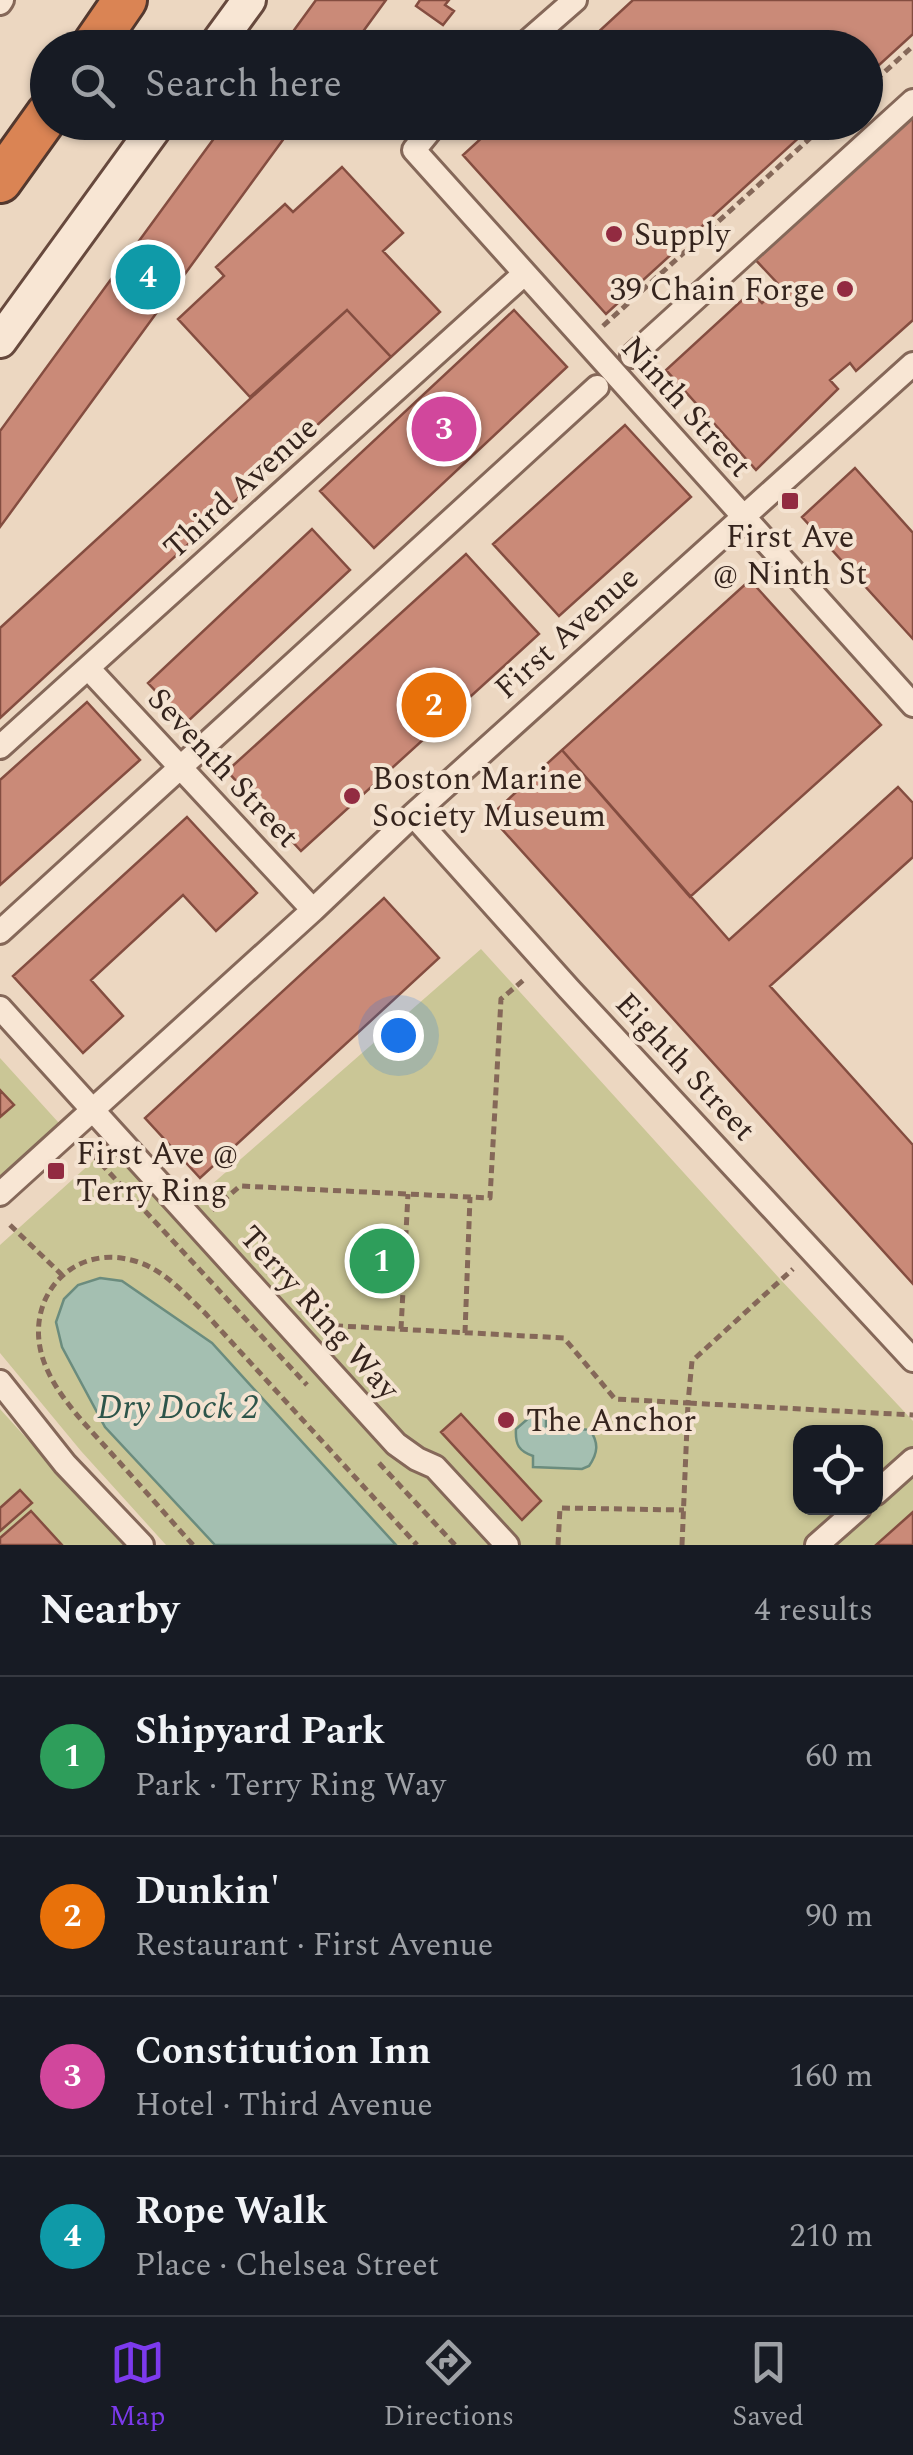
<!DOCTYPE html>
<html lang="en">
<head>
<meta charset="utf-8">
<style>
	body { margin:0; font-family:Spectral,serif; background:#20242c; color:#f1f3f6 }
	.controls { position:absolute; right:30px; bottom:30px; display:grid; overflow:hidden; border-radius:20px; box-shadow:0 2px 8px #0004 }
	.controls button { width:90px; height:90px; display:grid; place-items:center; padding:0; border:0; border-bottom:2px solid #363941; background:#171b24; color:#f1f3f6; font:50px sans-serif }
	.you { position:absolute; left:398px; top:1035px; width:35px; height:35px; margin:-25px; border:8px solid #fff; border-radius:50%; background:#1a73e8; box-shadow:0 0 0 15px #1a73e833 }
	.badge { display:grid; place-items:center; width:65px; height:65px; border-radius:50%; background:#7c3aed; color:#fff; font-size:32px; font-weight:700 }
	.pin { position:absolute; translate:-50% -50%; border:5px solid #fff; box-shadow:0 2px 10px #0006 }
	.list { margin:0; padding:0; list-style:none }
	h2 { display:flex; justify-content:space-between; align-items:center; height:130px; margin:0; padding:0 40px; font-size:42px }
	h2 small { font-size:32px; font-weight:400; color:#9ea1a6 }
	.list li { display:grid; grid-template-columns:65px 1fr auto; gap:30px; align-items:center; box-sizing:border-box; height:160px; padding:0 40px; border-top:2px solid #363941 }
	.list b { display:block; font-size:38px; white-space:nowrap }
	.list p { margin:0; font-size:32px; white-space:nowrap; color:#9ea1a6 }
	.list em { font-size:32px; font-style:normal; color:#9ea1a6 }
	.icon { flex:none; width:55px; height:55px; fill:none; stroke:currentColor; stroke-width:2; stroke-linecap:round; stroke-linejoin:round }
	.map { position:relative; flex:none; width:913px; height:1545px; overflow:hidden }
	.search { position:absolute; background:#171b24; box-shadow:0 2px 8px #0004; left:30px; right:30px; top:30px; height:110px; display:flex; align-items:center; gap:25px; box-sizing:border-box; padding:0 35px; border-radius:55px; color:#9ea1a6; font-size:38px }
	.sheet { height:770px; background:#171b24 }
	nav { display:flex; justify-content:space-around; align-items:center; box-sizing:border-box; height:140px; border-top:2px solid #363941; background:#171b24; font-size:28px; color:#9ea1a6 }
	nav a { display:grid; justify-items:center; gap:5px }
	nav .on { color:#7c3aed }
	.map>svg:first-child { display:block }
	.green { fill:#cac696; fill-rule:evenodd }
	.water { fill:#a4bfb1; stroke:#6b8c7e; stroke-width:2.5 }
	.building { fill:#ca8a78; stroke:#844d40; stroke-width:2.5 }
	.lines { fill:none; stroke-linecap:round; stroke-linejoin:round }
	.street-casing { stroke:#856859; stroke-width:28 }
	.secondary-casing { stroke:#67493d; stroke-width:38 }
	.highway-casing { stroke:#53382e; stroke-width:48 }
	.path { stroke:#856859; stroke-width:5; stroke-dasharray:8 5; stroke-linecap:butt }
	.street { stroke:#f8e6d4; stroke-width:22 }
	.secondary { stroke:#f8e6d4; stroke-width:32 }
	.highway { stroke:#da8454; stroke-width:42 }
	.poi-dot { fill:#922b41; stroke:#f4e3d1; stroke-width:4 }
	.labels { text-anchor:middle; stroke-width:8; stroke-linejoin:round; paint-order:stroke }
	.poi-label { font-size:32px; fill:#35241d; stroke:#f4e3d1; text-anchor:start }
	.street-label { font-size:32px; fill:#35241d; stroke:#f4e3d1 }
	.water-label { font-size:35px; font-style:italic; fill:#2d554a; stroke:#f4e3d1 }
</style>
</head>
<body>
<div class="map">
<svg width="913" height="1545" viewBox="0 0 913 1545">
	<rect width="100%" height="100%" fill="#ecd7c1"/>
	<path class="green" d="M481 949 780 1279 913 1421V1512L876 1545H396L212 1343 78 1285 64 1299 56 1322 62 1347 105 1427 215 1545H166L81 1451 0 1353V1245L113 1143 178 1214ZM800 1432H876V1508H800Z
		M0 1058 68 1133 0 1194Z
		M0 1409 123 1545H0Z"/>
	<path class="water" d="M100 1278 122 1281 212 1343 396 1545H215L105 1427 62 1347 56 1322 64 1299 78 1285Z
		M531 1416H546V1426L590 1430C599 1443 598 1453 589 1466L582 1469 533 1467V1456C519 1451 515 1445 516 1429Z"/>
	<path class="building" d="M316 0H386L351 48H281Z
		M420 0H449L445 5 454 11 443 25 416 6Z
		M633 0H913V34L866 77V48H581Z
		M913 106V320L856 371 850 363 830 380 838 389 756 470 666 370 751 292 762 303 780 286 751 255Z
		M226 122H296L0 527V431Z
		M499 122H816L606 314 463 155Z
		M342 167 403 233 383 251 440 312 391 357 347 310 250 397 178 319 224 276 216 267 285 204 293 212Z
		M347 310 391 357 0 718V628Z
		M514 310 567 367 374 548 320 491Z
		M625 425 691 497 559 616 493 544Z
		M855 468 913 533V639L802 517Z
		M312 529 350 570 186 723 148 683Z
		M466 554 539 634 301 851 227 771Z
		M750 580 881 725 690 897 562 750Z
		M87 702 140 760 0 885V780Z
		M562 750 729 940 898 787 913 803V857L770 986 913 1145V1284L490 816Z
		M187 817 257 893 216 931 183 895 91 980 123 1016 83 1053 13 976Z
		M384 898 439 958 200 1178 145 1118Z
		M0 1090 14 1105 0 1117Z
		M461 1414 541 1501 522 1520 441 1432Z
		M20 1490 32 1503 0 1531V1508Z
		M31 1511 62 1545H0V1538Z
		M913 1512V1545H876Z"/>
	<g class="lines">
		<g class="street-casing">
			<path id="street" d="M0 3 2 0
				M520 48 575 0
				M437 122 414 150 913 705
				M632 356 913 101
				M88 668 313 910
				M0 747 524 274
				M413 815 569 989 913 1360
				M0 932 597 387
				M0 1008 396 1444 417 1459 435 1467 507 1545
				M0 1194 313 910 413 815 913 364
				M0 1382 65 1464 142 1545
				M876 1493 913 1460
				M817 1545 859 1508"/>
		</g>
		<g class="secondary-casing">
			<path id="secondary" d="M214 48 249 0
				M0 341 159 122"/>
		</g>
		<g class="highway-casing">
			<path id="highway" d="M92 48 125 0
				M0 181 48 114"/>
		</g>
		<path class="path" d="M866 89 913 46
			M603 326 828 122
			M92 1154 307 1385
			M212 1210 240 1186 490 1198 501 999 526 978
			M10 1225 61 1274
			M322 1325 564 1338 615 1399 688 1403 692 1361 793 1269
			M401 1329 408 1194
			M465 1333 470 1197
			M379 1463 455 1545
			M193 1545C166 1515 139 1484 112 1454 87 1426 57 1397 44 1362 21 1299 73 1240 138 1262 165 1271 185 1294 205 1313L417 1545
			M558 1545 560 1508 684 1510
			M682 1545 688 1403 913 1415"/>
		<use href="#street" class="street"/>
		<use href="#secondary" class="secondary"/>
		<use href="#highway" class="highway"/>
	</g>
	<g class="poi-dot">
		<circle cx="614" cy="234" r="10"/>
		<circle cx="845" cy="289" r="10"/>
		<rect x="780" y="491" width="20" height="20" rx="5"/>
		<circle cx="352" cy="796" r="10"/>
		<rect x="46" y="1161" width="20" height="20" rx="5"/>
		<circle cx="506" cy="1420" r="10"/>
	</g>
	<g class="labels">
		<g class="poi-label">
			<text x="634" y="245">Supply</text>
			<text x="825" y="300" text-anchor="end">39 Chain Forge</text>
			<text x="790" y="547" text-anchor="middle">First Ave<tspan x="790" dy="37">@ Ninth St</tspan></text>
			<text x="372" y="789">Boston Marine<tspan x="372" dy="37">Society Museum</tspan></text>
			<text x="76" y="1164">First Ave @<tspan x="76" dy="37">Terry Ring</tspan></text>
			<text x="526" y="1431">The Anchor</text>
		</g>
		<g class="street-label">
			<text transform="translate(687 406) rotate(48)" y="11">Ninth Street</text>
			<text transform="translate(240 487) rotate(-42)" y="11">Third Avenue</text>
			<text transform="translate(566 632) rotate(-42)" y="11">First Avenue</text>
			<text transform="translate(224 767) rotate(47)" y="11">Seventh Street</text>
			<text transform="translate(686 1066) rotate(47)" y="11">Eighth Street</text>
			<text transform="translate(320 1312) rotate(48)" y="11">Terry Ring Way</text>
		</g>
		<g class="water-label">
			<text x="178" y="1418">Dry Dock 2</text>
		</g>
	</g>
</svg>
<div class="controls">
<button><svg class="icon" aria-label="locate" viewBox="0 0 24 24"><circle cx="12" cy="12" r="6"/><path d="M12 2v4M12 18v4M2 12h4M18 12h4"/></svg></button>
</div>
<div class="you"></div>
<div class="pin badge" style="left:382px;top:1261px;background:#2e9e5b">1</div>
<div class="pin badge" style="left:434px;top:705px;background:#e8710a">2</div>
<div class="pin badge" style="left:444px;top:429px;background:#d1479c">3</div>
<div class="pin badge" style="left:148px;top:277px;background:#0f9aa8">4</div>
<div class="search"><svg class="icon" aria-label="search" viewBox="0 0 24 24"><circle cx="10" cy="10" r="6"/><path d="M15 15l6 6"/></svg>Search here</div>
</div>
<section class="sheet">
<h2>Nearby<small>4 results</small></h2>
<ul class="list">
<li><span class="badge" style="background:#2e9e5b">1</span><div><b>Shipyard Park</b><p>Park · Terry Ring Way</p></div><em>60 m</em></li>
<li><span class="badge" style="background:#e8710a">2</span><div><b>Dunkin'</b><p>Restaurant · First Avenue</p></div><em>90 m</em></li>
<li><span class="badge" style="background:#d1479c">3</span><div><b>Constitution Inn</b><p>Hotel · Third Avenue</p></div><em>160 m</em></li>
<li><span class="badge" style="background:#0f9aa8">4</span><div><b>Rope Walk</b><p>Place · Chelsea Street</p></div><em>210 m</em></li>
</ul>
</section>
<nav>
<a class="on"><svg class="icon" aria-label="map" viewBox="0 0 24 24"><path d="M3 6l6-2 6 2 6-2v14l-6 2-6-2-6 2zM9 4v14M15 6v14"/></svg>Map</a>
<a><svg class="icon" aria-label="directions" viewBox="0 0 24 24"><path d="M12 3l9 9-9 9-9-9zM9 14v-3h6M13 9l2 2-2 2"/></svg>Directions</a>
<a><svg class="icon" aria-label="saved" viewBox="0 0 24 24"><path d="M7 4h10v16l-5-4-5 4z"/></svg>Saved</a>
</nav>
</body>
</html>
